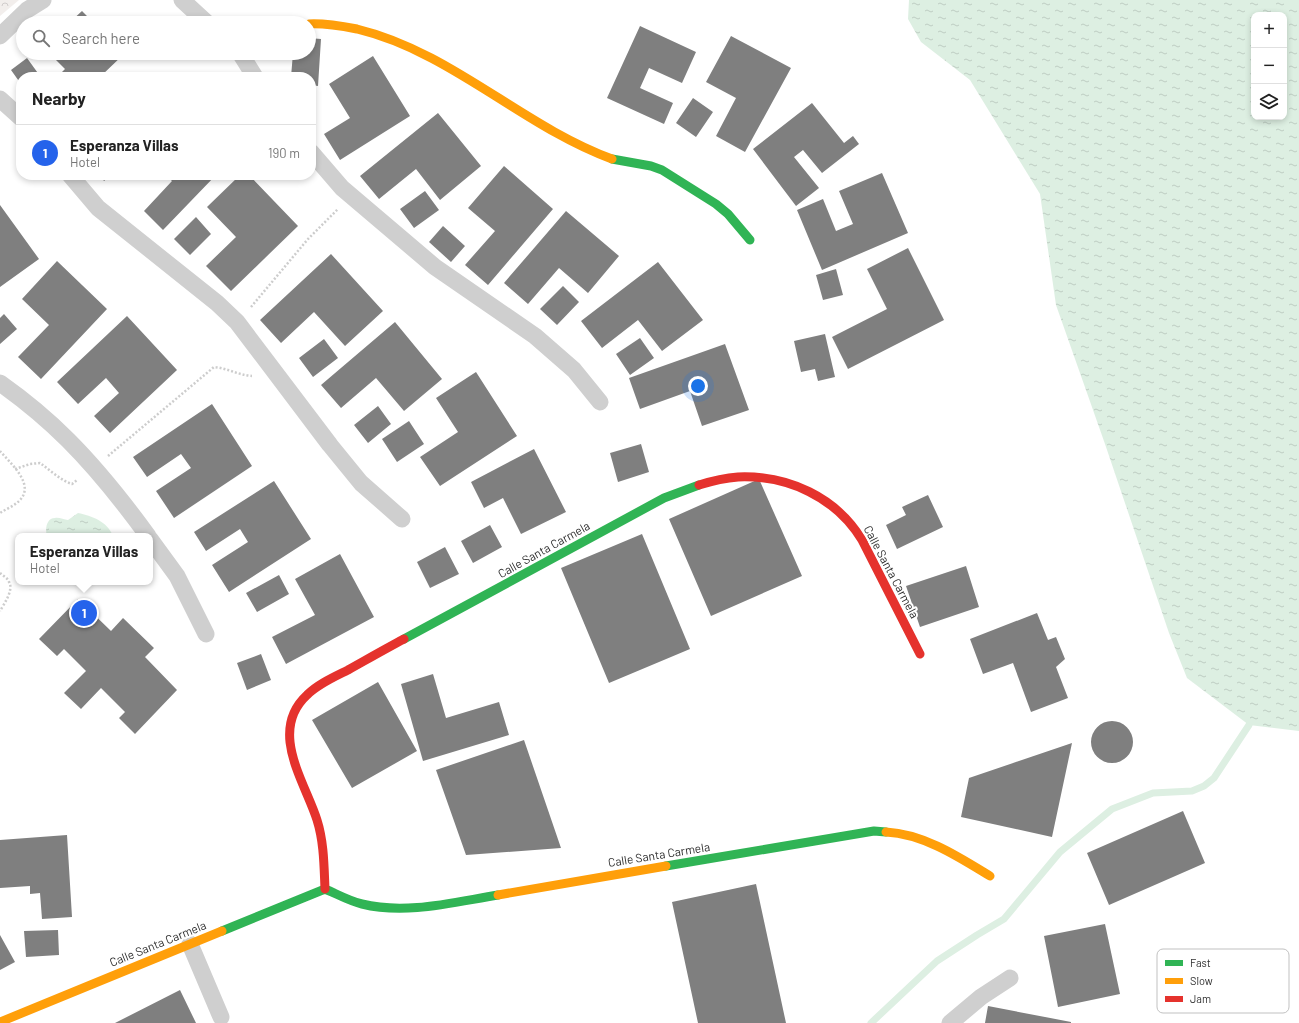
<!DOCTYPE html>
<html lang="en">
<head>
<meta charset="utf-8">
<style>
	body { margin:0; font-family:Barlow,sans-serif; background:#f2f2f2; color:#222 }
	.controls { position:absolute; right:12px; top:12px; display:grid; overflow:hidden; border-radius:8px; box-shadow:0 2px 6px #0003 }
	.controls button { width:36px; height:36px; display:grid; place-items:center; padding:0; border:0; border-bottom:1px solid #e0e0e0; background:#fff; color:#222; font:20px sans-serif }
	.you { position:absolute; left:698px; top:386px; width:14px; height:14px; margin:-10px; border:3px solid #fff; border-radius:50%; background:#1a73e8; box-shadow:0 0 0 6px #1a73e833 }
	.badge { display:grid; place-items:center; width:26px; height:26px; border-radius:50%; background:#2563eb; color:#fff; font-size:13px; font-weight:700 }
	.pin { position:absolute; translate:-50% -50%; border:2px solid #fff; box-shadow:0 1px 4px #0006 }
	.popup { position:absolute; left:15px; top:533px; width:138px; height:52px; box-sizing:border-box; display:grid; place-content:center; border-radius:8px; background:#fff; filter:drop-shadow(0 1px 3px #0005); font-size:13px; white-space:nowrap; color:#767676 }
	.popup b { font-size:15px; color:#222 }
	.popup::after { content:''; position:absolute; left:50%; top:100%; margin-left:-8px; border:8px solid transparent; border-top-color:#fff }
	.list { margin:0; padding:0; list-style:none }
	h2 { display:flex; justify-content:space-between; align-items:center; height:52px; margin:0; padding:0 16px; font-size:17px }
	h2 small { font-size:13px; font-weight:400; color:#767676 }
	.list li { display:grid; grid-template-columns:26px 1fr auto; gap:12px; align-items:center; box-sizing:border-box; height:56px; padding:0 16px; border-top:1px solid #e0e0e0 }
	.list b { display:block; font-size:15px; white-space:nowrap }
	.list p { margin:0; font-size:13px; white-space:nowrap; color:#767676 }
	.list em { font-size:13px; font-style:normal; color:#767676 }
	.icon { flex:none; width:22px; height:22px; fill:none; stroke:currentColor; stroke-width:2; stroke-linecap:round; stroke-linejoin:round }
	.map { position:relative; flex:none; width:1299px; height:1023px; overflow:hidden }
	.search { position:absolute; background:#fff; box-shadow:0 2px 6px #0003; left:16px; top:16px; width:300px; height:44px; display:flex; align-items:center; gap:10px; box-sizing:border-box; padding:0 14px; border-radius:22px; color:#767676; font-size:15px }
	.panel { position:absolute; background:#fff; box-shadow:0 2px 6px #0003; left:16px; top:72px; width:300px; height:108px; border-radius:16px }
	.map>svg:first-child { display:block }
	.forest { fill:url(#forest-crowns) }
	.water { fill:url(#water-ripples); fill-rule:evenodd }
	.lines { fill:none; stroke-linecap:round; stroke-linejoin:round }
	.stream { stroke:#ddefe2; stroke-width:7 }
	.building { fill:#7f7f7f }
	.path { stroke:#cdcdcd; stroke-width:2.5; stroke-dasharray:2 2; stroke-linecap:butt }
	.street { stroke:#cfcfcf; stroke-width:17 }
	.fast { stroke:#30b455; stroke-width:9 }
	.slow { stroke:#ff9f0a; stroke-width:9 }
	.jam { stroke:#e5322d; stroke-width:9 }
	.labels { text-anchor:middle; stroke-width:4; stroke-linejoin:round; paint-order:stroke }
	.street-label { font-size:12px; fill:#303030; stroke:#fff }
	.key { fill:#fff; stroke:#c1c1c1; stroke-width:1 }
	.key-label { font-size:11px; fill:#303030 }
</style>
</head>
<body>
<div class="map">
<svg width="1299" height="1023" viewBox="0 0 1299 1023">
	<defs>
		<pattern id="forest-crowns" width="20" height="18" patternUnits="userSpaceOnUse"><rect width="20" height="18" fill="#f2eeec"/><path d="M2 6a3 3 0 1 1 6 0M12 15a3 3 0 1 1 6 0" fill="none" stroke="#d0cccb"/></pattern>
		<pattern id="water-ripples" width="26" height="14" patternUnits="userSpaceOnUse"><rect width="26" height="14" fill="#ddefe2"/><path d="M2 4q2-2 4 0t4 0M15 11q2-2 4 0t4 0" fill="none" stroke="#becdc2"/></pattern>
	</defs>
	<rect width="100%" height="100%" fill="#fff"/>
	<path class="forest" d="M0 0H19L0 16Z"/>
	<path class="water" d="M909 0H1299V731L1249 725 1187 678 1169 633 1105 444 1056 305 1040 194 970 80 921 42 908 19ZM1254 15H1284V117H1254Z
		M78 513C92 516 107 521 113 536H47C45 530 46 518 55 518 59 517 64 520 68 520Z"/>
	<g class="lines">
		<path class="stream" d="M871 1023 937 961 977 935 1004 919 1060 852 1112 809 1153 793 1192 791 1204 786 1214 778 1249 725"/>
	</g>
	<path class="building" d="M82 11 94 23H69Z
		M640 26 696 52 682 83 649 68 640 88 673 103 664 124 607 98Z
		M731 36 791 68 745 152 716 136 736 98 706 82Z
		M309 38 321 39 318 86 311 85V77H291L293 53H309Z
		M49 53H123L124 54 100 77H57L65 69Z
		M373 56 410 116 340 160 324 134 350 118 329 84Z
		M27 58 40 76 21 77V84L11 70Z
		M693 98 713 112 696 137 676 123Z
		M812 103 844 143 853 136 859 144 822 173 803 150 794 157 819 188 796 206 753 149Z
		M438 113 481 166 440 200 416 169 379 199 360 176Z
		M504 166 553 209 488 285 465 265 495 231 468 208Z
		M882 173 908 233 822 270 797 210 823 199 836 231 853 224 839 191Z
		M100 175H111L104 181Z
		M166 175H216L163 230 144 211 172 181Z
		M240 175H249L298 226 231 291 206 266 236 237 207 207Z
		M425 191 439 210 414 228 400 209Z
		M0 205 39 259 0 287Z
		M566 211 619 256 588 293 559 268 528 304 504 283Z
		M196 217 211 234 190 255 174 239Z
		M443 226 465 246 451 262 429 242Z
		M908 248 944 320 848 369 832 337 887 309 867 269Z
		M331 254 383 311 345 346 314 312 281 343 260 320Z
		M57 261 107 309 41 379 18 357 49 325 22 299Z
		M658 262 703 320 662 351 638 320 602 348 581 321Z
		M836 269 843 295 823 300 816 275Z
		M563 286 579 302 557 325 540 309Z
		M4 314 17 329 0 344V318Z
		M127 316 177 370 110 433 94 416 119 393 106 378 78 404 57 382Z
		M395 322 442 379 404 411 376 378 341 408 321 385Z
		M825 334 835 377 818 381 815 369 801 372 794 341Z
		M640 338 654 358 630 375 616 354Z
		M324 339 338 358 313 377 299 358Z
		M725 344 749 410 702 426 690 391 640 409 629 378Z
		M476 372 517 436 440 486 420 457 458 432 436 398Z
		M212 404 252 466 174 518 156 491 191 468 181 454 147 477 133 457Z
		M378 406 391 424 368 443 354 425Z
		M409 421 424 444 397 462 382 439Z
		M641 444 649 472 618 482 610 453Z
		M534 449 566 512 521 534 503 498 484 508 471 482Z
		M759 479 802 576 711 616 669 519Z
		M274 481 311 539 229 592 212 565 248 542 240 529 206 551 194 532Z
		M928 495 943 527 897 549 886 525 906 515 902 507Z
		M490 525 502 547 473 563 461 541Z
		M642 534 690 649 609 683 561 568Z
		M445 547 459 574 430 588 417 562Z
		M340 554 374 617 286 664 272 637 315 615 295 579Z
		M966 566 979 607 920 627 906 586Z
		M279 575 289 594 257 612 246 593Z
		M78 599 111 631 123 618 154 648 145 657 177 690 135 734 119 718 125 712 101 688 81 709 64 693 86 671 64 649 57 656 39 639Z
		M1037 613 1048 640 1056 637 1065 659 1056 667 1068 698 1031 712 1013 663 983 674 970 639Z
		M261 654 271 680 247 690 237 663Z
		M433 674 446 718 499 702 509 735 423 761 401 684Z
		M378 682 417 751 352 788 312 720Z
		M1091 742a21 21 0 1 1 42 0a21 21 0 1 1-42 0Z
		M524 740 561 848 466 855 436 770Z
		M1072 743 1052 837 961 817 969 778Z
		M1183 811 1205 863 1109 905 1087 853Z
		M67 835 72 917 42 919 40 893 30 894V886L0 888V840Z
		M756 884 786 1023H698L672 902Z
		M1105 924 1120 994 1058 1007 1044 936Z
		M58 930 59 955 26 957 24 931Z
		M0 935 15 962 0 970Z
		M180 990 196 1023H115Z
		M988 1006 1071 1022V1023H985Z"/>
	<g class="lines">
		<path class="path" d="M251 307 308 239 338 209
			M0 451C11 464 36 485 19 501 14 506 6 509 0 513
			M108 456 214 367C227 368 238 375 252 376
			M15 469 30 464 40 463C50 470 60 480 72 484L77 480
			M0 573C3 576 8 578 9 582 14 590 4 604 0 611"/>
		<path class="street" d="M182 0 207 23
			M0 36 27 10 43 0
			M240 53 255 77
			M0 99 21 118
			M311 152 342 188 435 267 535 336 574 370 600 402
			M70 175 98 208 217 303 237 322 330 445 361 483 402 519
			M0 383C24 400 47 419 68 440 97 469 124 503 148 536
			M150 539 177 576 206 634
			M190 944 221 1017
			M950 1023 981 997 1010 978"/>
		<path class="fast" d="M612 159 651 166 662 170 716 204 728 214 750 240
			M404 639 664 498 699 485
			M666 866 874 831 886 832
			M222 931 325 889C337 894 349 901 362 904 406 915 454 902 498 895"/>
		<path class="slow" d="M309 24C325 23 341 26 357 29 452 52 522 126 612 159
			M886 832C924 834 959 857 990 876
			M498 895 666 866
			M0 1022 222 931"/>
		<path class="jam" d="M699 485C712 481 725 478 738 477 788 475 836 497 862 540L920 654
			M325 889C324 866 324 842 317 820 305 782 268 731 307 695 318 684 334 677 348 670 366 660 385 649 404 639"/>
	</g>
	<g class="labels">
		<g class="street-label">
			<text transform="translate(544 550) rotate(-29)" y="4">Calle Santa Carmela</text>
			<text transform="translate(891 572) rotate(62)" y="4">Calle Santa Carmela</text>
			<text transform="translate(659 855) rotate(-9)" y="4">Calle Santa Carmela</text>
			<text transform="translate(158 944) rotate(-22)" y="4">Calle Santa Carmela</text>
		</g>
	</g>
	<rect x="1157" y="949" width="132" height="64" rx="6" class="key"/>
	<rect x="1165" y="960" width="18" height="6" fill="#30b455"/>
	<rect x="1165" y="978" width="18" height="6" fill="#ff9f0a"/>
	<rect x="1165" y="996" width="18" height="6" fill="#e5322d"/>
	<g class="key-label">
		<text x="1190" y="967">Fast</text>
		<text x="1190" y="985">Slow</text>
		<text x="1190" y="1003">Jam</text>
	</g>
</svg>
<div class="controls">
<button>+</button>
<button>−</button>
<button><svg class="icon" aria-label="layers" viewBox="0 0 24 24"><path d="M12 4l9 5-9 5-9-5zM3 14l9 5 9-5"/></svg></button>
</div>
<div class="you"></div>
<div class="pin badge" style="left:84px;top:613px">1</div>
<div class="popup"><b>Esperanza Villas</b>Hotel</div>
<div class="search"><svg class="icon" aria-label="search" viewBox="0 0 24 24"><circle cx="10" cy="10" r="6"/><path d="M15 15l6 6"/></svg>Search here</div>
<section class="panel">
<h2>Nearby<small></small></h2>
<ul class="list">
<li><span class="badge">1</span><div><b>Esperanza Villas</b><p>Hotel</p></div><em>190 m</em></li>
</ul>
</section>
</div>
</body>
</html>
